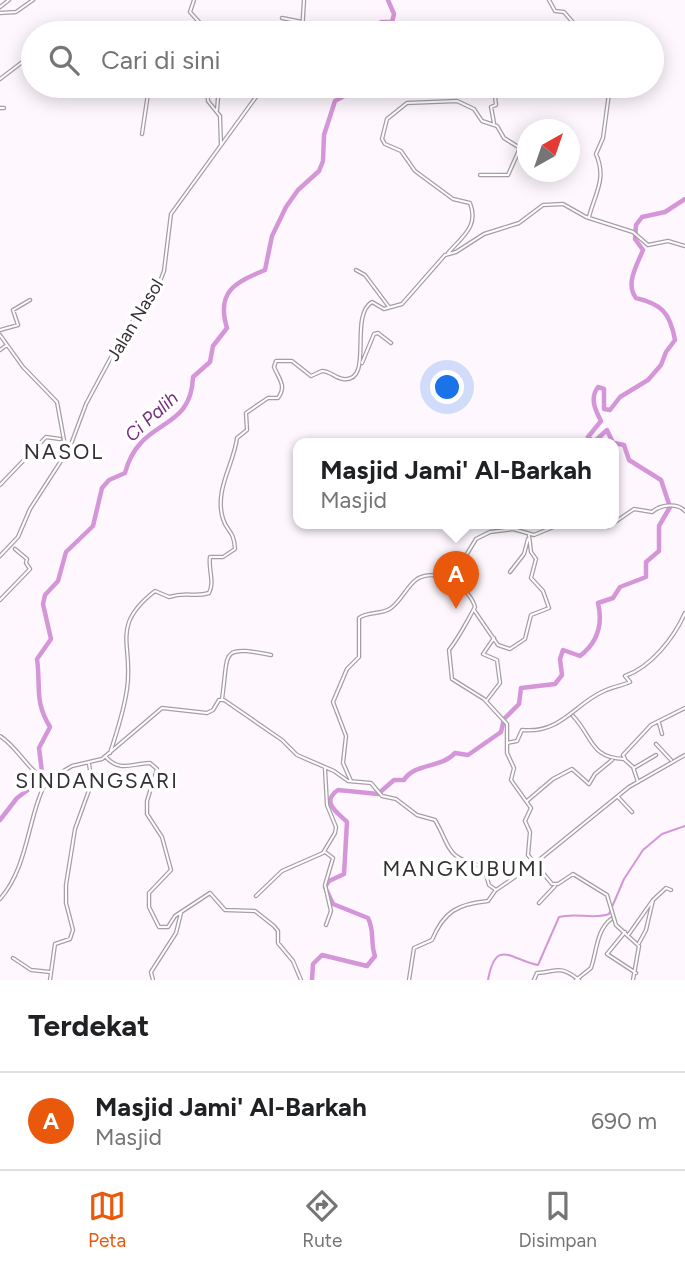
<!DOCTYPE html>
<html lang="id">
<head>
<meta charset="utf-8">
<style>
	body { margin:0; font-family:Figtree,sans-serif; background:#f2f2f2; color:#202124 }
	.compass { position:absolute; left:517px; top:119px; width:63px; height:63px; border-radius:50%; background:#fff; box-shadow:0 4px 18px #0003; rotate:40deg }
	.you { position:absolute; left:448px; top:388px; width:24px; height:24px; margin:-18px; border:5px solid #fff; border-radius:50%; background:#1a73e8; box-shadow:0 0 0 10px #1a73e833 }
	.badge { display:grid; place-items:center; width:46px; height:46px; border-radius:50%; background:#ea580c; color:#fff; font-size:23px; font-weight:700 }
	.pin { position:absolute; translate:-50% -58px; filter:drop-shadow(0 2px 4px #0008) }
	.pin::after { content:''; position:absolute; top:37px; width:24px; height:21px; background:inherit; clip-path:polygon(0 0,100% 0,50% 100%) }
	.popup { position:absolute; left:293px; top:438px; width:326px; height:91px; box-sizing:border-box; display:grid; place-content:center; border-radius:14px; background:#fff; filter:drop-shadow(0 2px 5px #0005); font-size:23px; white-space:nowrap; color:#757577 }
	.popup b { font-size:26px; color:#202124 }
	.popup::after { content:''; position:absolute; left:50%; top:100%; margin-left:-14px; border:14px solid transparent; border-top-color:#fff }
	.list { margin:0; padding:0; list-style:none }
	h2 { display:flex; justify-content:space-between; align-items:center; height:91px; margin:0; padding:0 28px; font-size:30px }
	h2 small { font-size:23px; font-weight:400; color:#757577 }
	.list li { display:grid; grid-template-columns:46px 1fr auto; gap:21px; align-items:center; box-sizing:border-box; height:98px; padding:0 28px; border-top:2px solid #e0e0e0 }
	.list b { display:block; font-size:26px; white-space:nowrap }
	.list p { margin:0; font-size:23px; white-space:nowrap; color:#757577 }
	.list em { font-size:23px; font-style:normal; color:#757577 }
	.icon { flex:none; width:38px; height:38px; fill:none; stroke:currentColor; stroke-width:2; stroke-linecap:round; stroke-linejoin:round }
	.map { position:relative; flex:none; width:685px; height:980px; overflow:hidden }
	.search { position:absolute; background:#fff; box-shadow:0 4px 18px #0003; left:21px; right:21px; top:21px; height:77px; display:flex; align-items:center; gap:18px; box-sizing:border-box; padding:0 24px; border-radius:38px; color:#757577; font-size:26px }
	.sheet { height:189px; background:#fff }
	nav { display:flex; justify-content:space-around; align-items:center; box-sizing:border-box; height:98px; border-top:2px solid #e0e0e0; background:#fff; font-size:19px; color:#757577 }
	nav a { display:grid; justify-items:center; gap:4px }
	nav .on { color:#ea580c }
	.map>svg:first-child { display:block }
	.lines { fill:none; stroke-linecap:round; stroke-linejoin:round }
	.stream { stroke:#d596d9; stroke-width:2 }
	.river { stroke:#d596d9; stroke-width:4.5 }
	.street-casing { stroke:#a59fa5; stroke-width:4.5 }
	.street { stroke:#fff; stroke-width:2 }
	.labels { text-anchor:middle; stroke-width:7; stroke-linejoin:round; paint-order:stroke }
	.street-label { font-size:18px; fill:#343134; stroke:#fff }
	.water-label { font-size:19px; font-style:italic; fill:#782d7e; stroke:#fff }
	.quarter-label { font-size:21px; letter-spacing:2px; fill:#343134; stroke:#fff }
</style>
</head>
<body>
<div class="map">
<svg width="685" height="980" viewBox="0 0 685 980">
	<rect width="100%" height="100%" fill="#fef7fe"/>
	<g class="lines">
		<path class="stream" d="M488 980C496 937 511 960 538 965L559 917C577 912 592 920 609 914L624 879 643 850 662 834 685 826"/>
		<path class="river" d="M372 33 373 28 381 22H392L394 14 388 0
			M613 443 607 430 594 442 588 437 601 421C596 411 589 399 598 387L604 389V409L610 410 620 397 648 380 661 365 666 352 675 340C670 312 661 304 636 298 625 284 637 265 643 250L635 239 636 225 642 217 665 212 685 199
			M0 820 17 798 37 783 42 772 39 748 50 727C34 701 41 688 37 659L51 639 43 604 45 595 58 581 66 552 93 526 102 488 109 480 125 473C140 416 191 434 193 377L210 362 213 346 227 328C216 292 234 283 265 270L272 236 286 207 298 190 319 171 323 161 324 135 335 101 362 86
			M312 980 313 964 322 955 367 966 375 956C370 943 375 932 368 918L333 904 325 887 329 881 344 874 347 822C338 813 320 802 338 790L378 794 394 780H404C414 763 442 768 455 753L468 755 501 732 504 719 519 704 521 688 555 684 562 675 560 659 563 650 580 656C598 642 603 624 598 603L613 598 620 587 646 577V562L659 551V526L670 507 661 480 629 460 624 445 614 443"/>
		<g class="street-casing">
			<path id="street" d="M194 0 190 12 209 33
				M549 0 555 11 564 12 576 26 595 33
				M0 7 9 0
				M0 13 16 12 33 0
				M282 18 302 22
				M145 33 148 29 157 33
				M302 33 304 0
				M0 79 33 54
				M207 86 208 101 220 116 221 145
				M0 108H4
				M217 110 219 86
				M494 123 491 107 496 105 495 96
				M142 134 149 87 154 86
				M589 217C595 193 607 179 596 154L603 138 610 86
				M448 253C463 236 479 226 470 203L453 199 415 171 401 151 385 144 382 139 387 119 407 103 457 101 474 109 482 121 497 126 504 138 520 148 508 175H480
				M356 270 365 275 389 307
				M0 330 18 325 13 310 30 300
				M0 335 23 367 57 402 66 451
				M0 350 7 345
				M362 363 374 334 378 333 391 343
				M0 485 46 437 60 439
				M594 523 608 527 634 509 652 512C660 505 677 502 685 511
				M0 556 18 537 30 509 70 447 86 404 124 333 159 284 164 271 171 214 264 86
				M510 572 524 554 528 539
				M455 581 462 562 476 539 490 532 513 529 534 535 563 523
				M0 600 30 569 26 563 27 559 15 549
				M474 610 498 645 510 649 525 639 531 615 549 608 543 591 531 578 536 559 531 552 529 535
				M222 699C229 651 219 645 271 655
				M487 700 500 683 497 660 483 654 494 638
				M573 716C593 737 590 758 624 759L633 767 638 782
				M659 723 662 734
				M0 736C19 748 28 772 48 780L72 766 102 759 162 708 207 713 213 710 219 700H224L282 740 297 755 334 771 348 781 371 783 382 796 396 799 417 815 435 820C452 849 444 857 484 867L489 885 496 890 534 864 629 787 685 755
				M507 743 517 741 522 730C561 734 574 704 604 691 612 687 621 686 630 682L625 676C651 667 674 638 685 613
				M656 744 671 760
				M110 753C117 732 124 711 127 689 134 644 109 627 155 591L169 597C188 591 194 598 209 593 215 582 208 569 210 557H223L235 549C234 530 227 532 223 519 214 490 234 464 237 438L247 430 246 413 268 398H278C287 386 279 379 274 367L276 361H292L311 376 322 371C330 371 335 378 343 379 375 383 348 316 372 302L384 309 402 304 445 255 456 252 484 234 519 223 543 205 563 204 586 217 633 232 648 245 668 241 685 246
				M106 757C120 773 133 763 150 763L157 769 147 801V814L162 837 171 870 149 893V907L159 927H168L175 916 210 893 225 910 255 911 274 926 278 931V943L293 961 301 980
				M625 759 623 755 651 725 685 708
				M634 768 656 755
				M351 781 343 763 346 736 333 702 347 669 359 657V618C368 611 382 615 391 608 401 601 407 586 417 579 437 567 469 586 475 607 466 623 460 636 449 650L452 679 484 699 507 724V753L514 768 511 780 531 808 525 821 530 832 528 855 552 884H558L573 874 607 895 616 925 639 946 633 980
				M618 797 632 812
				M527 801 553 779 572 769 589 784 595 774 612 760
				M325 852 333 858 325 885 331 911 326 925
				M256 896 282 871 323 853 335 833 336 827 327 805 325 769
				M0 899C29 866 27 817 47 780
				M539 903 555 886
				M625 932 607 954 636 973
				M629 934 653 900
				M639 943 646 930 653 900 666 888 671 890
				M13 958 31 970 50 972
				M50 980 55 944 70 939 73 930 66 903V885L75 829 92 782 89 764
				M153 980 151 972 176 933 181 913
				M409 980 414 948 432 940C444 911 458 904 488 901L495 891
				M534 980 537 973C557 972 559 964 579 980
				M576 980 591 968C597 951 596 931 611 919"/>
		</g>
		<use href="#street" class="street"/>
	</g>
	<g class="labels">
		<g class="street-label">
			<text transform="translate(135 320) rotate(-59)" y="6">Jalan Nasol</text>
		</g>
		<g class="water-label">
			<text transform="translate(151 416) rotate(-42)" y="7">Ci Palih</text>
		</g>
		<g class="quarter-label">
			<text x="64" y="459">NASOL</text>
			<text x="97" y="788">SINDANGSARI</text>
			<text x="464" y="876">MANGKUBUMI</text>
		</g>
	</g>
</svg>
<svg class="compass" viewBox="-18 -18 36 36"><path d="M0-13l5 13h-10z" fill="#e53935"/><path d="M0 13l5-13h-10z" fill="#757577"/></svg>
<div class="you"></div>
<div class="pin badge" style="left:456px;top:609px">A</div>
<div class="popup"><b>Masjid Jami' Al-Barkah</b>Masjid</div>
<div class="search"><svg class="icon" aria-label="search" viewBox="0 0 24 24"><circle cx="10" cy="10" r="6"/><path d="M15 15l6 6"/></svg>Cari di sini</div>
</div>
<section class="sheet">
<h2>Terdekat<small></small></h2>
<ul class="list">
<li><span class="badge">A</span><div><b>Masjid Jami' Al-Barkah</b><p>Masjid</p></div><em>690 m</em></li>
</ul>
</section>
<nav>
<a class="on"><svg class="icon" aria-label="map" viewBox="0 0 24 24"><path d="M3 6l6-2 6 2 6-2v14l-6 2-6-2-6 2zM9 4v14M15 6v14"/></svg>Peta</a>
<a><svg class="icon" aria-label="directions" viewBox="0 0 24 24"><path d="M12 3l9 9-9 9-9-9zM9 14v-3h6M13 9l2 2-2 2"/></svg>Rute</a>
<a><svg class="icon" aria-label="saved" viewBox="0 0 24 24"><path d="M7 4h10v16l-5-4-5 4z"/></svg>Disimpan</a>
</nav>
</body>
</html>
